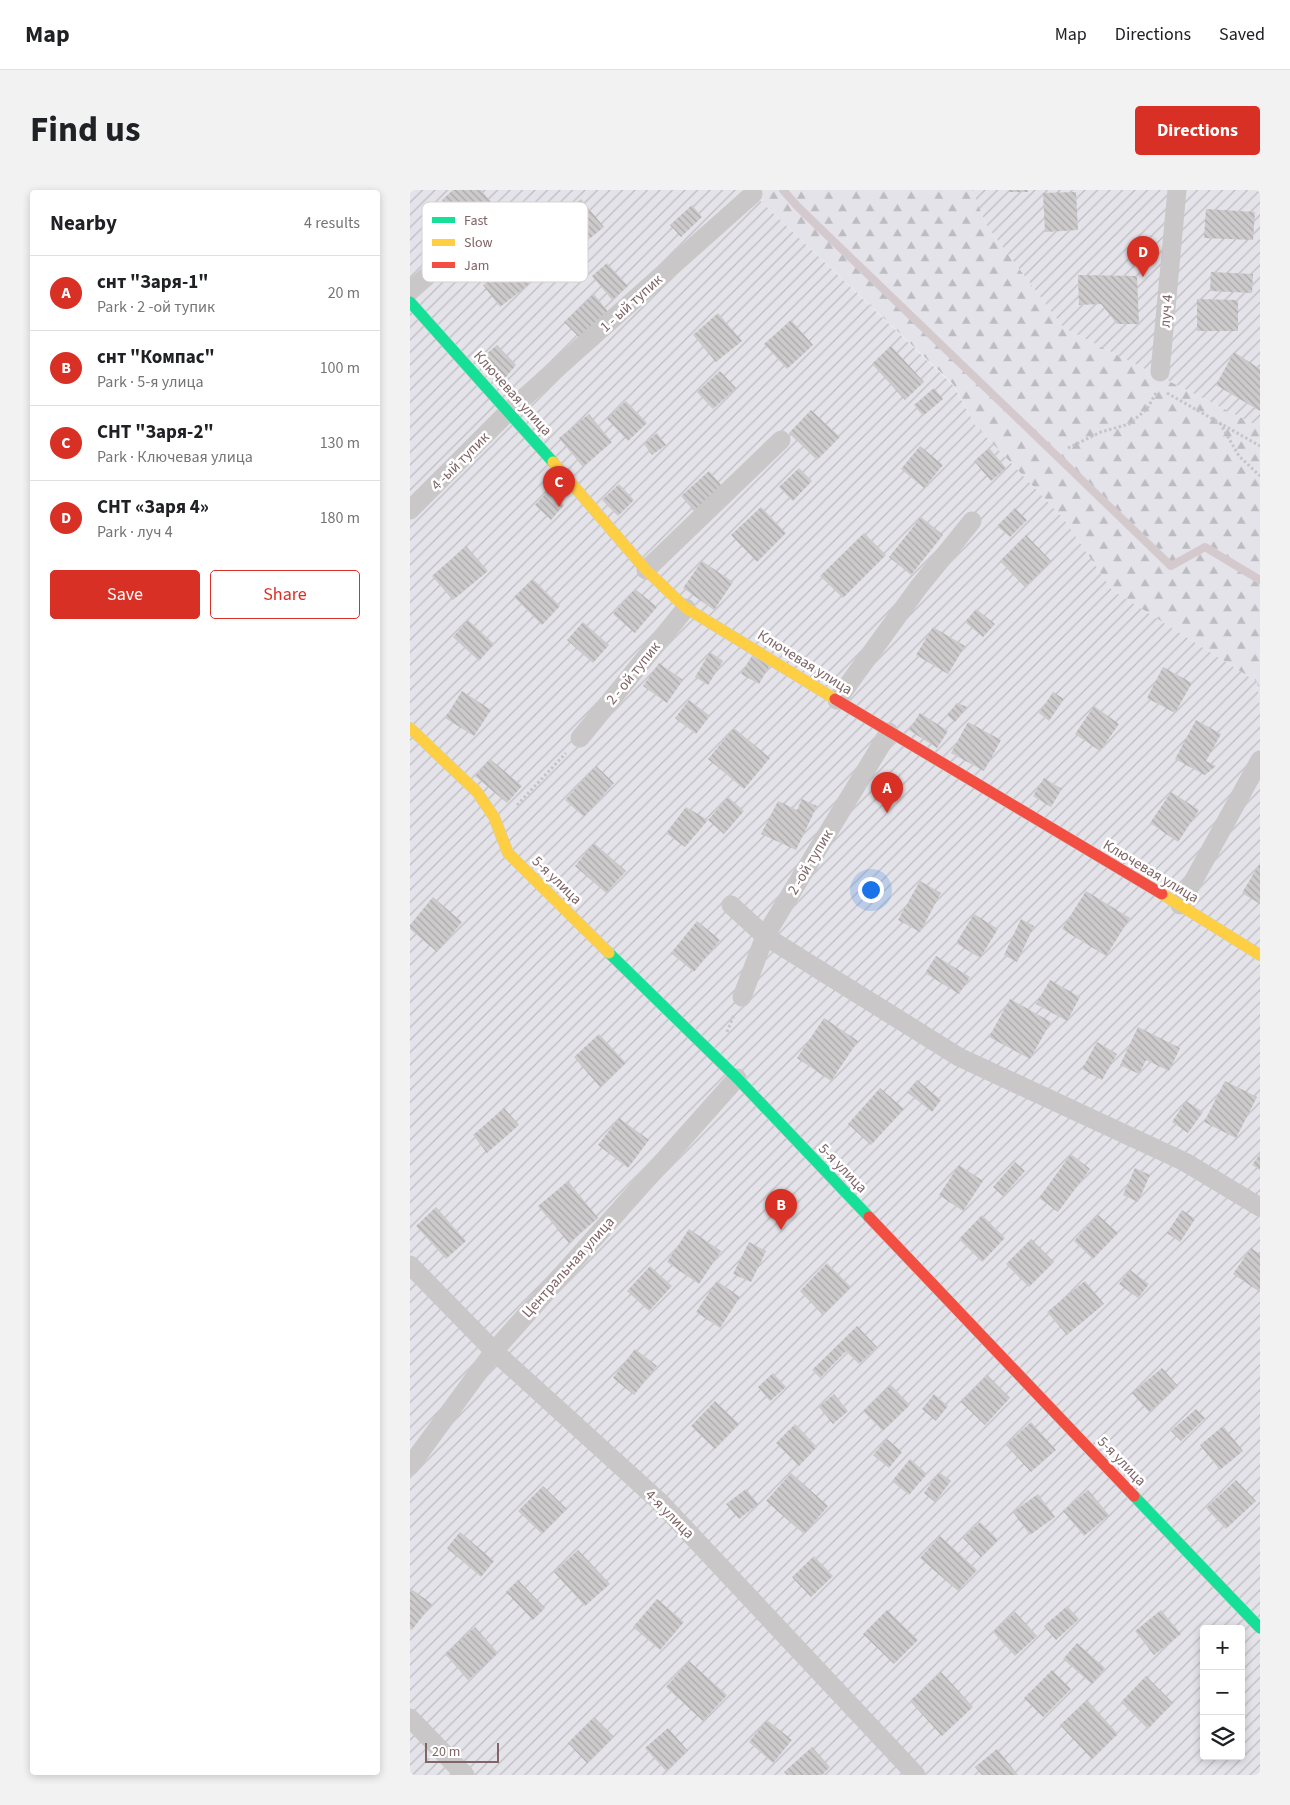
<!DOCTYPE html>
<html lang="en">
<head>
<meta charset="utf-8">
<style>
	body { margin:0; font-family:"Source Sans 3",sans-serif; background:#f2f2f2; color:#202124 }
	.controls { position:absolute; right:15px; bottom:15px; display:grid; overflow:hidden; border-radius:5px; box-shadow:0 2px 8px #0003 }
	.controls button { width:45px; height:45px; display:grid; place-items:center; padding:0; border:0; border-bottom:1px solid #e0e0e0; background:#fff; color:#202124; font:25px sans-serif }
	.scale { position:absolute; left:15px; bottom:12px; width:74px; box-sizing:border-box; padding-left:5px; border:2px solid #806466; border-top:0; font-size:14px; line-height:18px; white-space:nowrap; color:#806466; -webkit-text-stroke:4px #fff; paint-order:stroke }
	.you { position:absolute; left:460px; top:699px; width:18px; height:18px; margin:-12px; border:4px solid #fff; border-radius:50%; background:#1a73e8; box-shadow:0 0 0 8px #1a73e833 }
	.badge { display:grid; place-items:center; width:32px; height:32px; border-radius:50%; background:#d93025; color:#fff; font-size:16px; font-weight:700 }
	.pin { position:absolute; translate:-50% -41px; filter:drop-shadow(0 1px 2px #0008) }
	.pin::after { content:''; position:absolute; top:26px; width:18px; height:15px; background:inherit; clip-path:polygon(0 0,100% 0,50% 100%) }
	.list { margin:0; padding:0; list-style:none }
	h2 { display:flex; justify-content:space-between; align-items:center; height:65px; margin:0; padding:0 20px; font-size:21px }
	h2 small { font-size:16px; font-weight:400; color:#757577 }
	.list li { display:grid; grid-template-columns:32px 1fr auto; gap:15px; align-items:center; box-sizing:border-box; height:75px; padding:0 20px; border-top:1px solid #e0e0e0 }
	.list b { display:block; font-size:19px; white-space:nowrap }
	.list p { margin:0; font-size:16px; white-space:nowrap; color:#757577 }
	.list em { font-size:16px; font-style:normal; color:#757577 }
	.actions { display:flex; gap:10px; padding:15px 20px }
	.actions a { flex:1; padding:11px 0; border:1px solid #d93025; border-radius:5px; text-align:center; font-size:18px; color:#d93025 }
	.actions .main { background:#d93025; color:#fff }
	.icon { flex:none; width:28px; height:28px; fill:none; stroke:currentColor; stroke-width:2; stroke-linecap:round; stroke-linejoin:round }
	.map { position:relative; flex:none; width:850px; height:1585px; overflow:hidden; border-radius:5px }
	header { display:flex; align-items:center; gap:30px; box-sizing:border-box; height:70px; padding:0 25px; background:#fff; border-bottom:1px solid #e0e0e0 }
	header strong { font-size:24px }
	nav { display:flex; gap:28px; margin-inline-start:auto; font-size:18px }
	.intro { display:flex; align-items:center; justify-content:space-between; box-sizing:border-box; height:120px; padding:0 30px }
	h1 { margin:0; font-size:35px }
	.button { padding:12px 22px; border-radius:5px; background:#d93025; color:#fff; font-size:18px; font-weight:700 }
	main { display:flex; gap:30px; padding:0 30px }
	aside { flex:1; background:#fff; border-radius:5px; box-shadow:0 2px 8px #0003 }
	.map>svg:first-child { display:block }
	.forest { fill:url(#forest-firs) }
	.garden { fill:url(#garden-furrows); fill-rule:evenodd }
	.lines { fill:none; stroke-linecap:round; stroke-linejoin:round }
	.stream { stroke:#d4c9cc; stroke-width:8 }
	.building { fill:url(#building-back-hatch) }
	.fast-casing { stroke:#cfcecf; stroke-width:12 }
	.slow-casing { stroke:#cfcecf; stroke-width:12 }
	.jam-casing { stroke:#cfcecf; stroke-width:12 }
	.path { stroke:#c6c5c5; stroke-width:3; stroke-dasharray:2.5 2.5; stroke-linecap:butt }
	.street { stroke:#c9c7c7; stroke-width:19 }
	.fast { stroke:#16e098; stroke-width:11 }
	.slow { stroke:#ffcf43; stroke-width:11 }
	.jam { stroke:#f24e42; stroke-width:11 }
	.labels { text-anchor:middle; stroke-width:5; stroke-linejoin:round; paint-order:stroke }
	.street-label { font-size:15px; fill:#806466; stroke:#fff }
	.key { fill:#fff; stroke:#d9d0d1; stroke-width:1 }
	.key-label { font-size:14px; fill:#806466 }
</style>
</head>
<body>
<header>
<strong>Map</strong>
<nav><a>Map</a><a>Directions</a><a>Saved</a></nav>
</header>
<div class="intro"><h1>Find us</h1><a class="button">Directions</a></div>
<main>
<aside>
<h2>Nearby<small>4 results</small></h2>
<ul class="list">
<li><span class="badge">A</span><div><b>снт &quot;Заря-1&quot;</b><p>Park · 2 -ой тупик</p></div><em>20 m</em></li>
<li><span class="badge">B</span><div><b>снт &quot;Компас&quot;</b><p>Park · 5-я улица</p></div><em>100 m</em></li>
<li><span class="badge">C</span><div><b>СНТ &quot;Заря-2&quot;</b><p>Park · Ключевая улица</p></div><em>130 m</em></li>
<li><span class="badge">D</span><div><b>СНТ «Заря 4»</b><p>Park · луч 4</p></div><em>180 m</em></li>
</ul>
<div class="actions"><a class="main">Save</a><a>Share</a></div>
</aside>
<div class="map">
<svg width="850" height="1585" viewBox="0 0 850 1585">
	<defs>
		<pattern id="forest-firs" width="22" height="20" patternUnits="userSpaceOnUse" patternTransform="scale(1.25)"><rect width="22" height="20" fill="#e3e3e9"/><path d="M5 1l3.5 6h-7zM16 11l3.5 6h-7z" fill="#bdbcc1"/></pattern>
		<pattern id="garden-furrows" width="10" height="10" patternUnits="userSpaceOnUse" patternTransform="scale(1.25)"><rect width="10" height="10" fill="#e3e3e9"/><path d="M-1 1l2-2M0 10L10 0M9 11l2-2" fill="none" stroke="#bdbcc1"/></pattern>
		<pattern id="building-back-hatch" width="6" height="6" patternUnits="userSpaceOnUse" patternTransform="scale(1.25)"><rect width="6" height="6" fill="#cccacb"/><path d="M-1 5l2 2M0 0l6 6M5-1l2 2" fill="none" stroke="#aba8a9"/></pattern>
	</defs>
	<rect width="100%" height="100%" fill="#f1f2f3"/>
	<path class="forest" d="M341 0H562L577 36 654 138 850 237V519L847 492 702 400 653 328 565 235 543 194 343 4Z"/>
	<path class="garden" d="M0 0H341L343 4 543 195 565 235 653 328 702 400 847 492 850 519V1585H0ZM794 1439H831V1566H794Z
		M562 0H850V237L654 138 577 36Z"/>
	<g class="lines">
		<path class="stream" d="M373 0 388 17 761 376 795 357 850 390"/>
	</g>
	<path class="building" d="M43 0H71L83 14 55 37 32 10Z
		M600 0H618V2H600Z
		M666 2 668 40 635 42 633 3Z
		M171 9 194 37 173 54 150 27Z
		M282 15 292 27 271 47 260 35Z
		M796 19 845 22 843 50 794 48Z
		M105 70 122 92 90 117 73 95Z
		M197 73 218 96 202 110 182 86Z
		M801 82 843 84 842 103 800 101Z
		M668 85 727 86 729 134H707L691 114 669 115Z
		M184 104 199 123 172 150 154 132Z
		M787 109 828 110V141H787Z
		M308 123 332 151 306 172 283 145Z
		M381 130 403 155 377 179 354 154Z
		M87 155 106 175 95 188 74 166Z
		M481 156 514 192 495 210 462 174Z
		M824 162 850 179V221L806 195Z
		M310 181 326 198 303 219 287 202Z
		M524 198 533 209 513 226 504 215Z
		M216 211 237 233 218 251 197 229Z
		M401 220 430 247 407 270 379 243Z
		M179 224 202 252 173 277 149 248Z
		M247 243 256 255 242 265 234 254Z
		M510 256 533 275 514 298 491 279Z
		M579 258 596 278 581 291 564 271Z
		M389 278 402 291 383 311 369 297Z
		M299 281 312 296 284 321 271 306Z
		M209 294 224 310 208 326 192 310Z
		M139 300 154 315 141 330 125 315Z
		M351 317 376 343 347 372 321 345Z
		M605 318 617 330 600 347 587 336Z
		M511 327 533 345 501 385 479 367Z
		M454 343 476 365 433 408 410 386Z
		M616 345 641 371 615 397 590 371Z
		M56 356 78 381 43 410 22 386Z
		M292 371 323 392 304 420 273 398Z
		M123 389 150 416 132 435 104 407Z
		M225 399 247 417 225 443 203 424Z
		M566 419 585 434 573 447 555 432Z
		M58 430 84 454 69 471 43 447Z
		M173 432 199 455 183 473 157 450Z
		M523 437 555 456 538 484 506 465Z
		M300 462 313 471 298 495 285 487Z
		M343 464 360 475 349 494 331 484Z
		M249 473 273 490 257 513 233 496Z
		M753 477 782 493 765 523 737 508Z
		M52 501 81 520 64 546 35 528Z
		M643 502 654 509 639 531 629 523Z
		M279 510 300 526 286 544 265 528Z
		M547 513 557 517 545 532 537 525Z
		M684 516 709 534 690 561 665 544Z
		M510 523 538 541 527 558 499 540Z
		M786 530 811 544 796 571 806 576 795 585 765 569Z
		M558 532 591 550 574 581 541 563Z
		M324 538 360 568 334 599 298 569Z
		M80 569 112 596 97 613 65 586Z
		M186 576 204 593 174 627 155 610Z
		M634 588 652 599 641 617 623 606Z
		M761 602 789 620 768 652 740 633Z
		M318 607 334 621 314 644 298 630Z
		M392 609 407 616 386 660 351 644 368 611 387 620Z
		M276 617 298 630 275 657 256 643Z
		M184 653 216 681 196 703 165 676Z
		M850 673V714L832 703Z
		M510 691 531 703 510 742 488 730Z
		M676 701 720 728 696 766 652 739Z
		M23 707 52 732 27 762 0 739V735Z
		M564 724 588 739 570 768 546 753Z
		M611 729 624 736 607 772 594 765Z
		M287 731 310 750 284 782 261 763Z
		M526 766 560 787 549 804 515 783Z
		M640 790 670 807 657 831 626 814Z
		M600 809 641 832 620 869 579 847Z
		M414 828 448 851 421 891 387 868Z
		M728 837 770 858 759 881 736 870 729 884 710 875Z
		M189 844 216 873 190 897 164 867Z
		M687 852 707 864 692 890 672 879Z
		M507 890 531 910 522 922 497 902Z
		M815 891 847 907 826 948 794 932Z
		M470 898 494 919 461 955 438 934Z
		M776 911 793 922 778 943 762 932Z
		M94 918 109 935 77 963 63 945Z
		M209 928 239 950 218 978 188 955Z
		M661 964 680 979 648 1022 629 1008Z
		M850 964V980L842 975Z
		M605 972 615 981 593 1006 583 997Z
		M549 975 573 991 553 1021 529 1005Z
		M725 978 740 985 728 1012 713 1005Z
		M158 991 188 1028 159 1053 128 1016Z
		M26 1017 56 1051 36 1069 6 1036Z
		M772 1020 785 1029 770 1052 757 1043Z
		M572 1025 595 1048 572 1072 549 1049Z
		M688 1025 708 1043 683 1069 664 1051Z
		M279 1039 311 1061 289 1094 257 1072Z
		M621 1049 644 1072 619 1097 596 1074Z
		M339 1052 356 1061 341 1092 323 1084Z
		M841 1058 850 1064V1102L823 1084Z
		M417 1073 441 1097 413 1125 390 1101Z
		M240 1076 262 1096 239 1121 217 1101Z
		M720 1080 739 1094 728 1108 709 1094Z
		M307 1091 330 1107 310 1138 286 1122Z
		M675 1091 694 1114 657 1145 637 1122Z
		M447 1136 467 1157 449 1174 436 1161 410 1188 402 1180Z
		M225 1159 247 1176 224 1205 203 1188Z
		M752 1178 768 1196 739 1222 722 1203Z
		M363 1183 376 1197 360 1211 348 1197Z
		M577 1185 600 1208 575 1235 551 1212Z
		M481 1195 500 1215 473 1241 453 1221Z
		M424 1204 438 1221 423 1234 409 1217Z
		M524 1204 538 1216 526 1231 512 1219Z
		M305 1211 329 1234 305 1259 281 1236Z
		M786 1219 795 1228 771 1251 761 1241Z
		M621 1232 646 1260 621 1282 596 1255Z
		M385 1234 407 1257 389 1276 366 1253Z
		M813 1236 833 1261 810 1280 790 1255Z
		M477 1249 492 1262 479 1278 463 1265Z
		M500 1269 517 1284 499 1305 482 1291Z
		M529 1282 541 1291 525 1312 514 1303Z
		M381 1283 418 1316 394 1344 356 1311Z
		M826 1290 846 1311 816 1339 796 1318Z
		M133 1296 157 1319 132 1344 108 1321Z
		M336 1299 348 1314 329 1329 316 1314Z
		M678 1300 699 1325 674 1346 653 1321Z
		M628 1304 645 1327 620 1345 603 1322Z
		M570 1332 588 1350 571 1367 553 1348Z
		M50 1342 84 1371 71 1387 37 1358Z
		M530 1346 567 1380 548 1401 510 1368Z
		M168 1360 200 1394 175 1416 144 1382Z
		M404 1366 423 1386 401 1407 382 1387Z
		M108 1390 135 1418 123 1430 96 1402Z
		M0 1398 22 1414 2 1440 0 1439Z
		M247 1409 274 1432 250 1460 223 1437Z
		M657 1416 669 1429 646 1450 634 1436Z
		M477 1420 508 1450 484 1474 453 1444Z
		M751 1420 771 1444 744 1465 725 1441Z
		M605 1422 627 1446 605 1466 583 1442Z
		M65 1437 88 1463 58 1490 35 1464Z
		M667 1453 695 1478 682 1494 653 1469Z
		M279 1471 317 1505 293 1531 256 1497Z
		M642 1480 661 1499 633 1527 614 1508Z
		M531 1482 563 1517 532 1546 500 1511Z
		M736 1486 763 1513 738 1539 711 1512Z
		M677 1510 708 1544 682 1569 650 1535Z
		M184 1527 204 1547 177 1573 158 1553Z
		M357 1530 382 1550 363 1573 339 1552Z
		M258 1538 278 1561 256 1581 235 1558Z
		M402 1557 420 1577 412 1585H377L374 1582Z
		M587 1559 608 1585H572L565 1577Z"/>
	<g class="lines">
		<g class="fast-casing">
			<path id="fast" d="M0 112 143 272
				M199 763 327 888 459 1027
				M724 1306 850 1438"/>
		</g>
		<g class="slow-casing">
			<path id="slow" d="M143 272 236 380 276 418 425 509
				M0 538 67 602 84 627 98 663 199 763
				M752 704 850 765"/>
		</g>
		<g class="jam-casing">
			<path id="jam" d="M425 509 752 704
				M459 1027 724 1306"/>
		</g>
		<path class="path" d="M757 203 850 256
			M810 233 829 266 850 286
			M658 258 691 242 719 234 737 219 746 203
			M107 615 156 563
			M317 842 324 825"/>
		<path class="street" d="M0 101 77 34
			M750 182 767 0
			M0 320 99 221 343 4
			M236 380 371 250
			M427 510 508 398 562 331
			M170 548 276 418
			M321 715 355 746 549 867 775 972 850 1017
			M770 715 850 570
			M332 807 355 746 479 542
			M0 1075 84 1161 250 1312 506 1585
			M0 1276 84 1161 327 888
			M0 1528 55 1585"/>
		<use href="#fast" class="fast"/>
		<use href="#slow" class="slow"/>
		<use href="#jam" class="jam"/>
	</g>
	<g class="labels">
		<g class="street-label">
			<text transform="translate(221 113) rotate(-42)" y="5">1 - ый тупик</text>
			<text transform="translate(756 121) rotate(-85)" y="5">луч 4</text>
			<text transform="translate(103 203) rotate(48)" y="5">Ключевая улица</text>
			<text transform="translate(50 271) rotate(-45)" y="5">4 -ый тупик</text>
			<text transform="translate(395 472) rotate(32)" y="5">Ключевая улица</text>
			<text transform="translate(223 483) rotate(-51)" y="5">2 - ой тупик</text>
			<text transform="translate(400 672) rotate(-59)" y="5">2 -ой тупик</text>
			<text transform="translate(741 681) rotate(31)" y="5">Ключевая улица</text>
			<text transform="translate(147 690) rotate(44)" y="5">5-я улица</text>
			<text transform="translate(433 978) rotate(46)" y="5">5-я улица</text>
			<text transform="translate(158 1077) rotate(-48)" y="5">Центральная улица</text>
			<text transform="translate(712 1271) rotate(46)" y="5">5-я улица</text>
			<text transform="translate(260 1324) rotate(45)" y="5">4-я улица</text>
		</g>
	</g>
	<rect x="12" y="12" width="166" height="80" rx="8" class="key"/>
	<rect x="22" y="27" width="23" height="6" fill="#16e098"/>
	<rect x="22" y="49" width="23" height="7" fill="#ffcf43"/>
	<rect x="22" y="72" width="23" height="6" fill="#f24e42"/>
	<g class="key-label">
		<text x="54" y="35">Fast</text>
		<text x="54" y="57">Slow</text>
		<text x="54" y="80">Jam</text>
	</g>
</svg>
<div class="controls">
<button>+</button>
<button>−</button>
<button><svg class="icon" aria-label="layers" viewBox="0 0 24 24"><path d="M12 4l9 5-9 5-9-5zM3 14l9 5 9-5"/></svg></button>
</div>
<div class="scale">20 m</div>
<div class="you"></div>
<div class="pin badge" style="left:477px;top:623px">A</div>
<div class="pin badge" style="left:371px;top:1040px">B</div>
<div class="pin badge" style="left:149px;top:317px">C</div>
<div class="pin badge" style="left:733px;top:87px">D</div>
</div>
</main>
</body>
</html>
